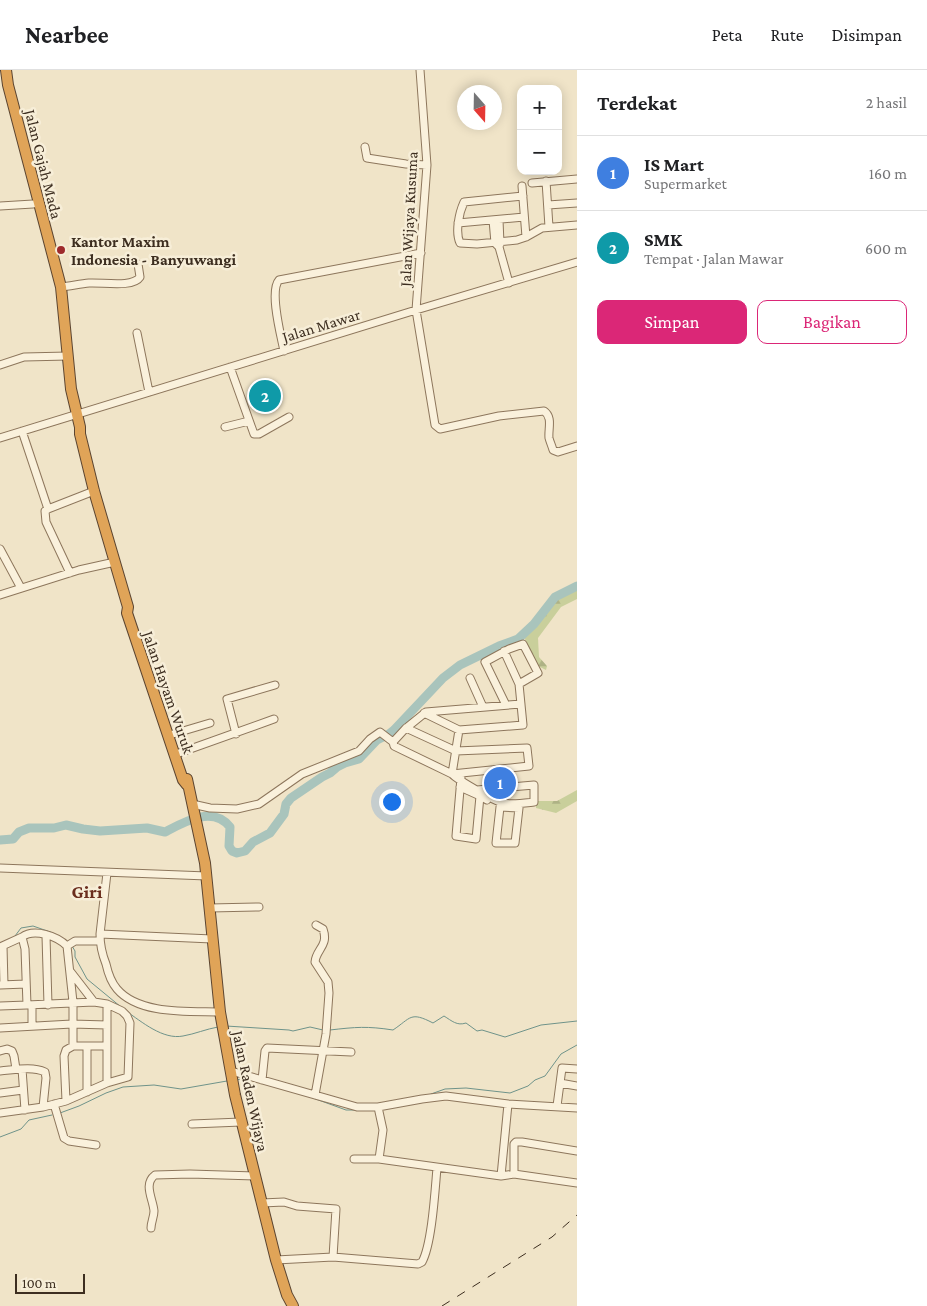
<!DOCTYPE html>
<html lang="id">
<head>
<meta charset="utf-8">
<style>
	body { margin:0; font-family:"Crimson Pro",serif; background:#f6f6f6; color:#202124 }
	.controls { position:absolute; right:15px; top:15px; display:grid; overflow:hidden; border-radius:10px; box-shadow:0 2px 12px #0003 }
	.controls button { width:45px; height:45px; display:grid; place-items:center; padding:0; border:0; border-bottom:1px solid #e0e0e0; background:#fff; color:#202124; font:25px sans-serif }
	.compass { position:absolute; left:457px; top:15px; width:45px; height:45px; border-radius:50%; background:#fff; box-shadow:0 2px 12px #0003; rotate:160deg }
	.scale { position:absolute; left:15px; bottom:12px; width:70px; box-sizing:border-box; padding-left:5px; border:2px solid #3d2e20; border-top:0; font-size:14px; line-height:18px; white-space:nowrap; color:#3d2e20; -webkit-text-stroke:4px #f7eed8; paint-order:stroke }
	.you { position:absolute; left:391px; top:731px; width:18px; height:18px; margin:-12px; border:4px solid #fff; border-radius:50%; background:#1a73e8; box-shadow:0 0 0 8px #1a73e833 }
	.badge { display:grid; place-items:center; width:32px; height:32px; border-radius:50%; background:#db2777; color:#fff; font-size:16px; font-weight:700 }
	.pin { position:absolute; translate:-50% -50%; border:2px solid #fff; box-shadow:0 1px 5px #0006 }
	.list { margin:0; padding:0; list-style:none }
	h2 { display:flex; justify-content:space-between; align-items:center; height:65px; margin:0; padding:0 20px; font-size:21px }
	h2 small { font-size:16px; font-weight:400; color:#757577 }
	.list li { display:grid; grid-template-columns:32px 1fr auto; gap:15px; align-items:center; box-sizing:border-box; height:75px; padding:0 20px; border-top:1px solid #e0e0e0 }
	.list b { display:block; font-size:19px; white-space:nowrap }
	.list p { margin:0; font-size:16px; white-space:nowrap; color:#757577 }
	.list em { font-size:16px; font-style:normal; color:#757577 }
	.actions { display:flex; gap:10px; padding:15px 20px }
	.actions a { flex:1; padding:11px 0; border:1px solid #db2777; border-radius:10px; text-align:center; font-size:18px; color:#db2777 }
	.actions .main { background:#db2777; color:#fff }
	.map { position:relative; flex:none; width:577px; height:1236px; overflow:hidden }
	header { display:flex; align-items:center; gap:30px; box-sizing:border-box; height:70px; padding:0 25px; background:#fff; border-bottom:1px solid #e0e0e0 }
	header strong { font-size:24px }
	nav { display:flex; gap:28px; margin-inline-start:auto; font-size:18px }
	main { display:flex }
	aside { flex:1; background:#fff }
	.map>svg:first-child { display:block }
	.forest { fill:url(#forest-firs) }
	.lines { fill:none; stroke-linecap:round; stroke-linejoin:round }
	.stream { stroke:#6f938a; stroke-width:1 }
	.river { stroke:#a9c4bc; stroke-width:9 }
	.minor-casing { stroke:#8d765c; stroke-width:9 }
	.highway-casing { stroke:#5b4430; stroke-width:12 }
	.minor { stroke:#faf1dc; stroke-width:7 }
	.highway { stroke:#e0a458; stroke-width:10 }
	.rail { stroke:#3d2e20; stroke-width:1; stroke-dasharray:9 9; stroke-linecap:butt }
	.poi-dot { fill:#9e2a2b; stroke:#f7eed8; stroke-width:2 }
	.labels { text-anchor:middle; stroke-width:5; stroke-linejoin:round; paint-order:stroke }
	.street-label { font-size:16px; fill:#3d2e20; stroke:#f7eed8 }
	.poi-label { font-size:16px; font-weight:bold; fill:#3d2e20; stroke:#f7eed8; text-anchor:start }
	.quarter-label { font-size:19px; font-weight:bold; fill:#6b2e1e; stroke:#f7eed8 }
</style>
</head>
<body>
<header>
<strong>Nearbee</strong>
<nav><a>Peta</a><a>Rute</a><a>Disimpan</a></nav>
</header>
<main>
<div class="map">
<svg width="577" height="1236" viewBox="0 0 577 1236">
	<defs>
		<pattern id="forest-firs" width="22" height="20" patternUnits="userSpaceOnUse" patternTransform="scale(1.25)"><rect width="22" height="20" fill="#c9cf9b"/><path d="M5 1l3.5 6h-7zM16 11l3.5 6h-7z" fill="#aeb285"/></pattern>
	</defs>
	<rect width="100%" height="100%" fill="#f0e4c8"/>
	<path class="forest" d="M577 516V529L561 537 538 568 539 587 547 596 546 600 538 596 523 565 534 554 555 527Z
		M577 720V731L556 743 536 738V731H557Z"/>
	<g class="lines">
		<path class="stream" d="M15 866 21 858 33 856 53 863
			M72 876 75 881V887L87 909 121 937
			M126 941C142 952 163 970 183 966 195 964 206 959 218 957
			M226 956 289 960 293 961 310 957 323 960
			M330 960C356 957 367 956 393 960 411 948 410 941 433 953L444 946C452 951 457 956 466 953L477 961 482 960 505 967 541 955 577 951
			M237 1010 244 1008
			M431 1024 445 1019 466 1018 510 1023 528 1016 535 1010 545 1006 561 984 577 975
			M313 1028 346 1040H367
			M60 1043 79 1036 106 1023 123 1017 154 1015 181 1019 227 1011
			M0 1067 21 1059 29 1050 52 1045"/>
		<path class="river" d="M0 770 13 769 19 762 29 758H54L66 755 83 759 100 761 147 758 165 762C184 752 213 735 230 757L229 776 232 781 237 783 245 781 253 772 270 763 284 744 286 734 291 728 322 707 330 703 337 697 345 693 359 689 377 670 389 664 394 660 443 608 460 595 499 576 518 569 534 554 555 527 577 516"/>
		<g class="minor-casing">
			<path id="minor" d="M420 0 427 95 416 240 435 355 440 359 499 346 544 341C553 347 548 359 549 368 550 372 552 376 553 380L558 382 577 376
				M365 77 367 88 406 94 427 95
				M546 111 549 157
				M532 113 577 109
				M522 116 526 167
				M523 126 464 132C459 143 455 162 460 173L477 174 517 170 526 167 542 158 577 155
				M548 135 577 133
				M0 136 33 134
				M493 150 495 173 499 177 509 213
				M499 150 500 174
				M458 153 524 147
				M61 217C70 216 80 214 89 213 102 212 133 218 140 207L138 194
				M137 263 149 322
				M284 281C281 266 269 221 279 210L421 183
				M0 295 24 287 68 286
				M230 297 254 364H259L289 347
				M225 357 249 351
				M22 361 48 439
				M0 368 416 240 577 192
				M0 479 21 518
				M70 503 46 452 45 441 48 439 94 421
				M0 525 79 500 115 492
				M504 581 519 614
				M470 608 483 637
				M424 643 459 660
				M406 658 456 681 527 678 529 696 452 704
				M173 664 210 653
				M236 664 227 629 275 615
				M393 672 394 676 452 704 459 660 523 655 519 614 538 603 523 574 509 579 485 592 506 635
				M179 683 274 649
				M452 704C458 710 494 731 503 733 512 735 525 733 534 732V715L477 720
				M461 708 456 766 476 769 480 726 487 730
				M460 717 480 726
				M192 734 210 738 237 739 259 734 302 704 359 681 370 669 380 662 393 672 405 659 426 642 521 634
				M500 737 519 738 515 773H496Z
				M0 798 207 806
				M107 803 100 864 212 869
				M210 838 259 837
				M100 864C100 875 102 884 106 894 108 903 111 912 117 919 139 945 189 941 220 942
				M46 866 48 935
				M3 876 4 915
				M0 877 22 867
				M70 901 94 932
				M0 915 26 914
				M27 935 94 932 107 934 122 941 127 946 130 953 128 1007 107 1013 66 1031 43 1037
				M32 935V956
				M0 936 27 935 25 879 22 867C34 858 57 866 67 876
				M0 958 72 954 107 955V934
				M73 976V932L67 876 75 871H100
				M0 981 7 979 12 981 14 986 16 999
				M22 999 25 1040
				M0 1001C14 1000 32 996 45 1002L46 1008 43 1037 0 1043
				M231 1001 357 1037H378L422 1029 446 1026 508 1034 577 1038
				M262 1010 265 981 267 978 351 982
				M107 1013V955
				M560 1013 577 1016
				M87 1022V976
				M0 1023 23 1020
				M315 1025 326 964 329 923 328 912 315 892C316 879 329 876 323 859L316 855
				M66 1031 64 986 66 980 73 976H106
				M54 1034 64 1068 69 1071 96 1075
				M557 1036 562 998 577 999
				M378 1037 383 1060 379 1089
				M192 1054 241 1052
				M354 1089H379L501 1106 514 1104 577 1113
				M514 1104V1074L516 1072H522L577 1081
				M501 1106 508 1034
				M262 1133 284 1132 297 1136 336 1139 333 1187
				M151 1158C151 1152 154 1147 154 1141 153 1129 143 1114 155 1105L190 1104 255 1106
				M276 1190 333 1187 418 1194 422 1192C432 1174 435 1120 437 1098"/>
		</g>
		<g class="highway-casing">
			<path id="highway" d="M6 0 8 15 61 217 71 319 80 357V364L94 421 128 537 127 543 183 710 187 715
				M187 709 205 793 220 942 235 1025 276 1190 287 1225 293 1236"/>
		</g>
		<use href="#minor" class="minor"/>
		<use href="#highway" class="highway"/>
		<path class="rail" d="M442 1236 552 1167 577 1145"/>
	</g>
	<circle class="poi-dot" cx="61" cy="180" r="5"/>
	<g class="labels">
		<g class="street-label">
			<text transform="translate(44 94) rotate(76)" y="6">Jalan Gajah Mada</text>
			<text transform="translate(408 149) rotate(-87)" y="6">Jalan Wijaya Kusuma</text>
			<text transform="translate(321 255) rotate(-17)" y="6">Jalan Mawar</text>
			<text transform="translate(169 622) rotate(71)" y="6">Jalan Hayam Wuruk</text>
			<text transform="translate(251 1021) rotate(78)" y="6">Jalan Raden Wijaya</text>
		</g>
		<g class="poi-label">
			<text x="71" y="177">Kantor Maxim<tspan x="71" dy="18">Indonesia - Banyuwangi</tspan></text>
		</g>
		<g class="quarter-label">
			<text x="87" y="828">Giri</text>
		</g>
	</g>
</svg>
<div class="controls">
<button>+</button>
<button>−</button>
</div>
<svg class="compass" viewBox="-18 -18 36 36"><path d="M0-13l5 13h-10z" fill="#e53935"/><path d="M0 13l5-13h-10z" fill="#757577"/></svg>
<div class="scale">100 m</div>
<div class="you"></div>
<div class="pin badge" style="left:500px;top:713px;background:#3f7fe0">1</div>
<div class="pin badge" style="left:265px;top:326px;background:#0f9aa8">2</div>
</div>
<aside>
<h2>Terdekat<small>2 hasil</small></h2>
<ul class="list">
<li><span class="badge" style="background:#3f7fe0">1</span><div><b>IS Mart</b><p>Supermarket</p></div><em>160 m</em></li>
<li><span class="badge" style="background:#0f9aa8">2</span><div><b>SMK</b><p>Tempat · Jalan Mawar</p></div><em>600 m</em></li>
</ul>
<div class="actions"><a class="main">Simpan</a><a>Bagikan</a></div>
</aside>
</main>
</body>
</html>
